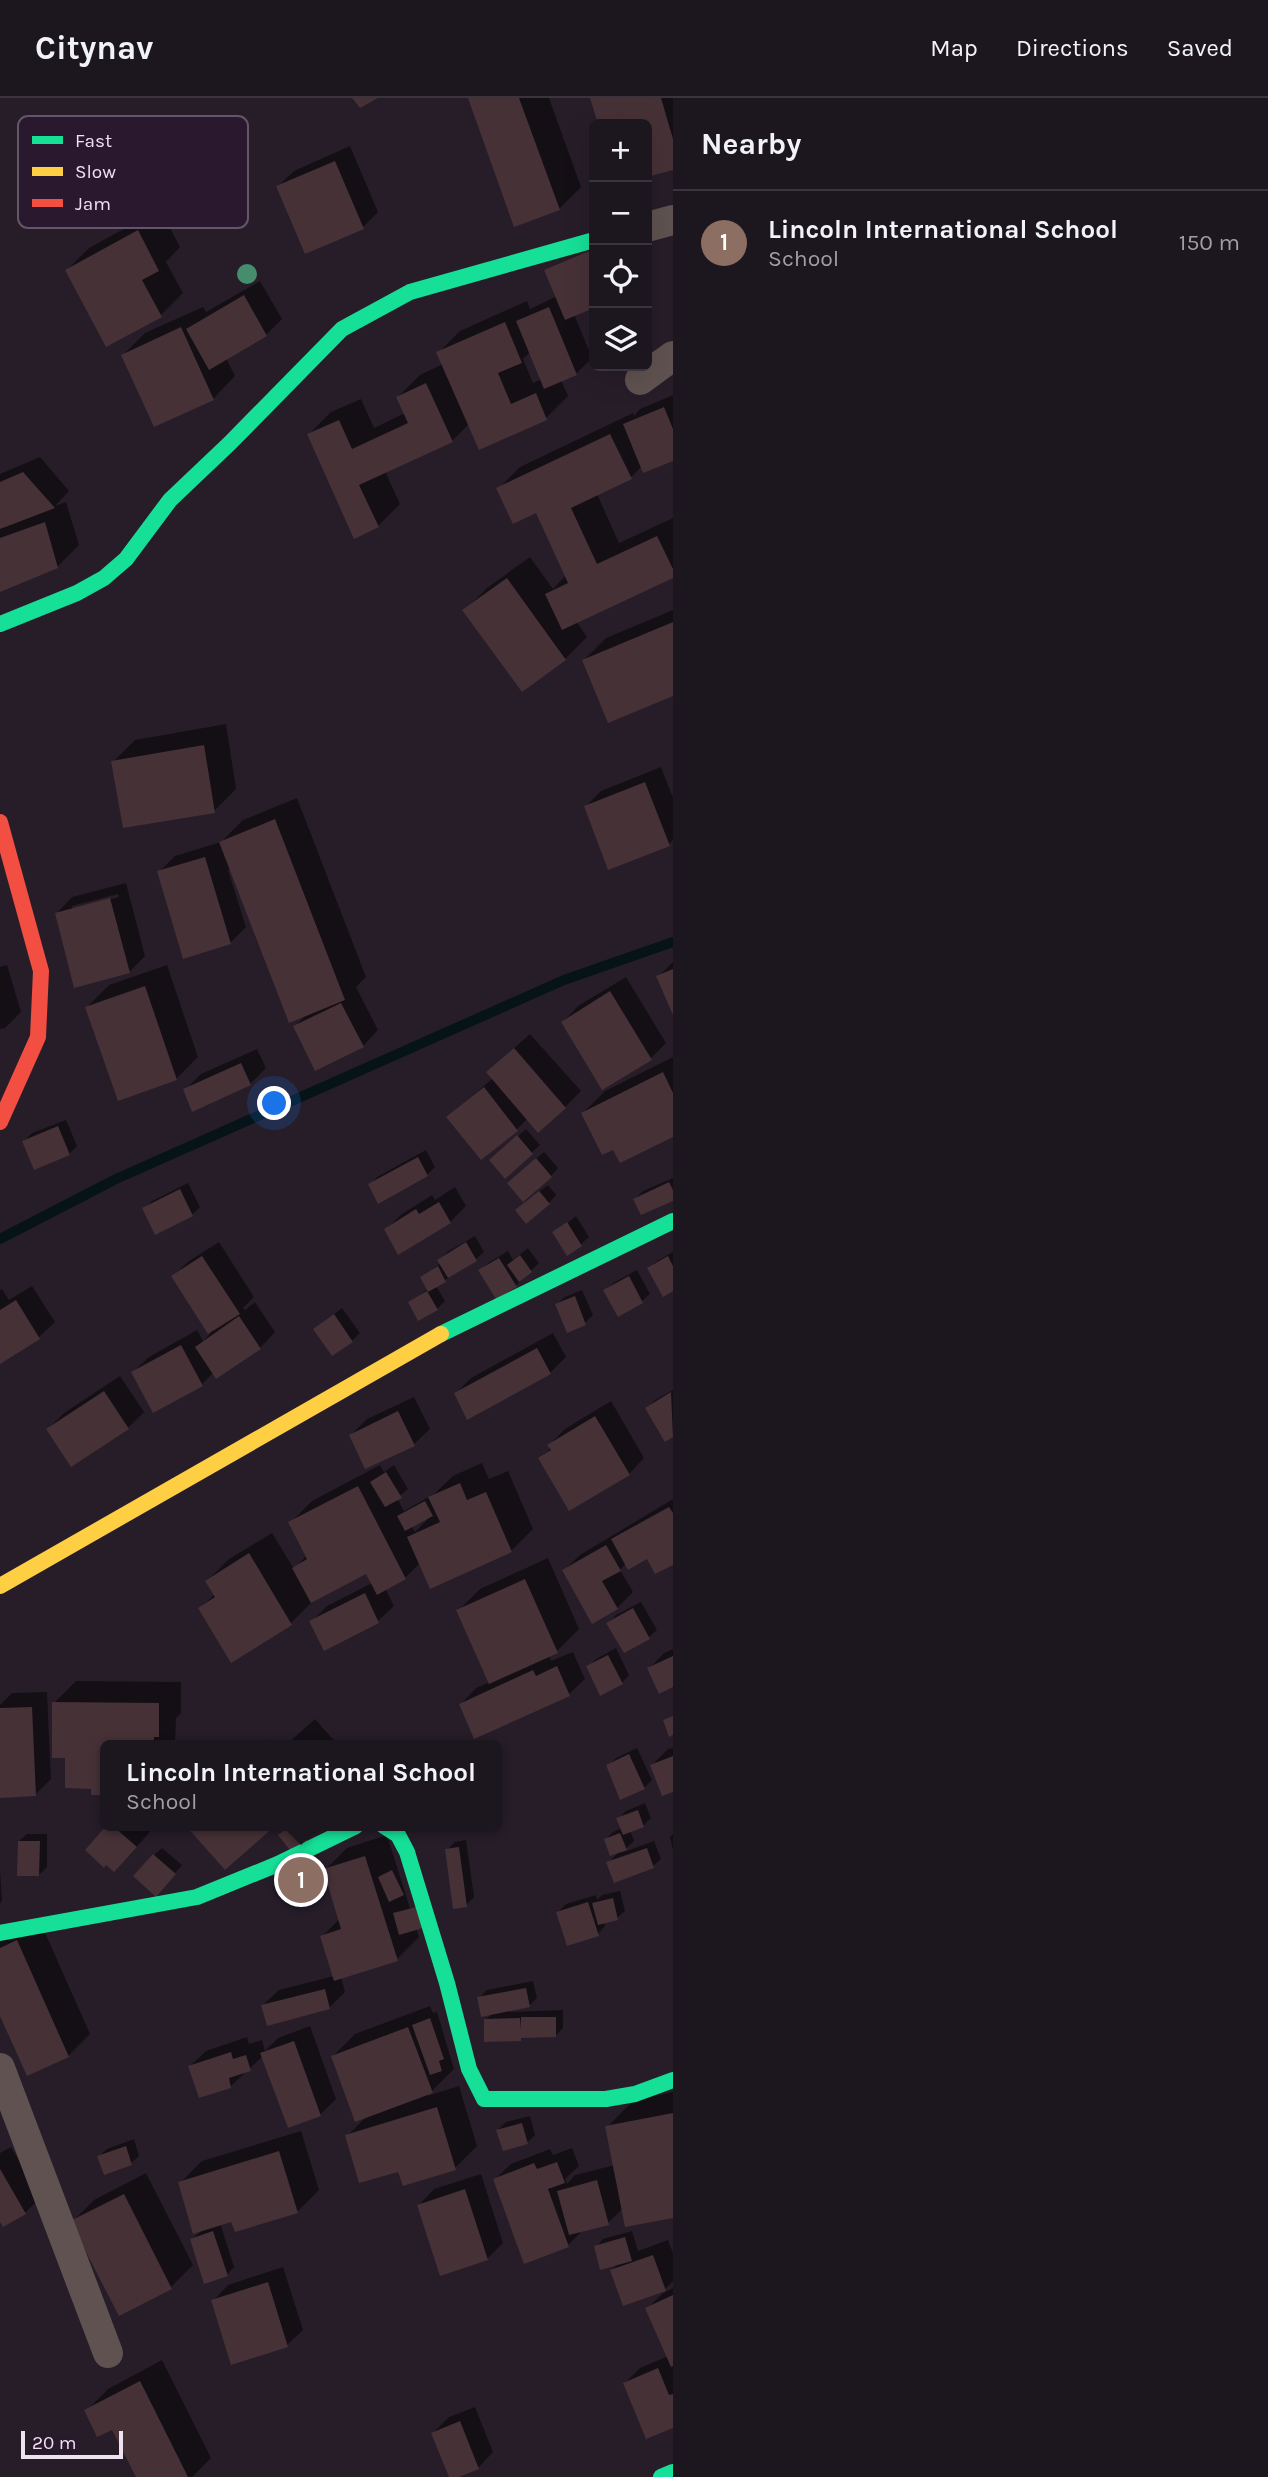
<!DOCTYPE html>
<html lang="en">
<head>
<meta charset="utf-8">
<style>
	body { margin:0; font-family:Karla,sans-serif; background:#251f28; color:#f1f3f6 }
	.controls { position:absolute; right:21px; top:21px; display:grid; overflow:hidden; border-radius:10px; box-shadow:0 7px 28px #0002 }
	.controls button { width:63px; height:63px; display:grid; place-items:center; padding:0; border:0; border-bottom:2px solid #3a353d; background:#1c161f; color:#f1f3f6; font:35px sans-serif }
	.scale { position:absolute; left:21px; bottom:18px; width:102px; box-sizing:border-box; padding-left:7px; border:4px solid #eee2f1; border-top:0; font-size:19px; line-height:24px; white-space:nowrap; color:#eee2f1; -webkit-text-stroke:5px #2a182e; paint-order:stroke }
	.you { position:absolute; left:275px; top:1006px; width:24px; height:24px; margin:-18px; border:5px solid #fff; border-radius:50%; background:#1a73e8; box-shadow:0 0 0 10px #1a73e833 }
	.badge { display:grid; place-items:center; width:46px; height:46px; border-radius:50%; background:#a89dab; color:#fff; font-size:23px; font-weight:700 }
	.pin { position:absolute; translate:-50% -50%; border:4px solid #fff; box-shadow:0 2px 7px #0006 }
	.popup { position:absolute; left:100px; top:1642px; width:402px; height:91px; box-sizing:border-box; display:grid; place-content:center; border-radius:10px; background:#1c161f; filter:drop-shadow(0 2px 5px #0005); font-size:23px; white-space:nowrap; color:#a09fa4 }
	.popup b { font-size:26px; color:#f1f3f6 }
	.popup::after { content:''; position:absolute; left:50%; top:100%; margin-left:-14px; border:14px solid transparent; border-top-color:#1c161f }
	.list { margin:0; padding:0; list-style:none }
	h2 { display:flex; justify-content:space-between; align-items:center; height:91px; margin:0; padding:0 28px; font-size:30px }
	h2 small { font-size:23px; font-weight:400; color:#a09fa4 }
	.list li { display:grid; grid-template-columns:46px 1fr auto; gap:21px; align-items:center; box-sizing:border-box; height:105px; padding:0 28px; border-top:2px solid #3a353d }
	.list b { display:block; font-size:26px; white-space:nowrap }
	.list p { margin:0; font-size:23px; white-space:nowrap; color:#a09fa4 }
	.list em { font-size:23px; font-style:normal; color:#a09fa4 }
	.icon { flex:none; width:38px; height:38px; fill:none; stroke:currentColor; stroke-width:2; stroke-linecap:round; stroke-linejoin:round }
	.map { position:relative; flex:none; width:673px; height:2379px; overflow:hidden }
	header { display:flex; align-items:center; gap:42px; box-sizing:border-box; height:98px; padding:0 35px; background:#1c161f; border-bottom:2px solid #3a353d }
	header strong { font-size:33px }
	nav { display:flex; gap:38px; margin-inline-start:auto; font-size:24px }
	main { display:flex }
	aside { flex:1; background:#1c161f }
	.map>svg:first-child { display:block }
	.shadow { fill:#0007; fill-rule:evenodd }
	.lines { fill:none; stroke-linecap:round; stroke-linejoin:round }
	.stream { stroke:#061419; stroke-width:10 }
	.building { fill:#463137 }
	.street { stroke:#5f5251; stroke-width:30 }
	.fast { stroke:#16e098; stroke-width:16 }
	.slow { stroke:#ffcf43; stroke-width:16 }
	.jam { stroke:#f24e42; stroke-width:16 }
	.tree { fill:#458d6d }
	.key { fill:#2a182e; stroke:#655568; stroke-width:2 }
	.key-label { font-size:19px; fill:#eee2f1 }
</style>
</head>
<body>
<header>
<strong>Citynav</strong>
<nav><a>Map</a><a>Directions</a><a>Saved</a></nav>
</header>
<main>
<div class="map">
<svg width="673" height="2379" viewBox="0 0 673 2379">
	<rect width="100%" height="100%" fill="#261d29"/>
	<path class="shadow" d="M469 0H549L581 89 559 111Z
		M592 0H673V70L647 78V26H600Z
		M350 48 378 114 363 129 278 88 294 73Z
		M160 111 180 149 166 164 183 195 161 217 67 172 89 150Z
		M594 143V208L574 216 592 260 576 276 561 282 568 298 546 320 480 349 469 326 452 343 385 373 400 406 378 428 309 336 331 314 361 301 374 330 405 315 398 299 420 277 443 266 438 255 460 233 527 203 530 211 557 198ZM530 254 542 281 533 285 523 261Z
		M260 183 282 221 266 237 226 260 235 278 213 301 123 257 145 235 203 209 206 214Z
		M673 297V361L642 368 630 380 597 396 619 445 673 420V478L576 523 587 539 565 561 522 592 465 512 487 490 530 459 553 491 566 477 536 413 498 391 520 369 633 315 634 318 640 311Z
		M40 359 69 393 55 408 66 404 79 447 57 469 0 492V376Z
		M673 512V596L584 562 606 540Z
		M226 626 236 691 214 713 113 664 135 642Z
		M661 669 673 700V742L669 746 586 708 601 693Z
		M297 700 366 879 356 889 378 932 363 948 295 928 308 915 231 771 228 772 246 829 230 845 159 774 175 758 221 744 243 722Z
		M126 785 145 858 130 873 57 815 72 799ZM118 796 119 799 72 812V808Z
		M673 864V912L658 879Z
		M7 867 21 914 5 930 0 931V869Z
		M167 867 198 959 176 981 87 909 109 887Z
		M626 879 666 945 651 960 563 924 578 908Z
		M530 936 581 993 565 1009 528 1020 517 1031 449 1019 493 980 504 959Z
		M257 951 266 970 250 986 185 992 201 976Z
		M673 959V1037L614 1049 583 1015 605 993Z
		M66 1022 77 1048 69 1056 24 1043 32 1035Z
		M526 1031 540 1047 506 1078 499 1055Z
		M426 1052 435 1069 427 1077 370 1087 377 1079Z
		M544 1054 558 1070 551 1078 517 1077Z
		M673 1080V1101H635L643 1093Z
		M188 1085 200 1109 192 1117 144 1111 152 1103Z
		M548 1087 556 1097 549 1105 525 1104Z
		M455 1089 466 1108 450 1124 386 1131 402 1116 432 1097 435 1102Z
		M576 1118 589 1139 581 1146 555 1135Z
		M475 1138 484 1154 476 1161 436 1188 445 1203 437 1211 410 1205 428 1191 422 1179 441 1165 440 1162 447 1154Z
		M219 1144 254 1199 243 1210 245 1212 255 1204 275 1234 260 1250 214 1274 202 1286 133 1274 149 1259 197 1232 203 1243 210 1236 173 1178 189 1163Z
		M528 1150 539 1165 516 1187 480 1173 488 1165 508 1153 513 1162Z
		M673 1154V1191L649 1170 657 1163Z
		M637 1172 650 1196 642 1203 605 1193 613 1185Z
		M32 1188 55 1224 39 1239 0 1264V1192L2 1191 9 1202Z
		M582 1192 593 1217 585 1225 568 1233 557 1206 565 1199Z
		M342 1210 360 1235 352 1243 315 1231Z
		M553 1235 566 1259 550 1275 456 1295 471 1280Z
		M120 1278 144 1314 128 1330 71 1367 48 1331 64 1315Z
		M673 1292V1337L666 1342 647 1310 655 1302Z
		M414 1299 430 1331 414 1346 351 1337 367 1321Z
		M611 1303 644 1360 629 1376 541 1360 551 1350 549 1347 565 1331Z
		M482 1365 489 1381 508 1373 533 1431 511 1453 420 1465 405 1480 385 1490 394 1508 378 1523 324 1551 311 1524 327 1508 372 1485 367 1474 313 1503 291 1525 231 1562 200 1510 215 1496 207 1483 229 1461 272 1435 294 1471 307 1457 290 1425 312 1403 380 1367 384 1374 394 1367 408 1391 397 1400 404 1413 434 1396 453 1378ZM429 1420 415 1434 411 1428Z
		M673 1401V1465L648 1459 626 1465 620 1472 633 1494 617 1510 564 1472 580 1457Z
		M548 1460 579 1531 557 1553 549 1557 551 1563 573 1554 585 1581 569 1596 461 1606 476 1590 490 1584 458 1513 480 1491Z
		M641 1504 657 1532 649 1539 609 1525 616 1517Z
		M616 1550 629 1577 622 1585 588 1569 596 1561Z
		M673 1551V1588L649 1571 664 1555Z
		M76 1583 181 1584V1615L176 1620 175 1646 105 1647V1696L93 1689 67 1659 54 1605Z
		M47 1594 51 1681 35 1697 0 1698V1607L12 1595Z
		M315 1621 338 1647H286Z
		M267 1641 272 1647H260Z
		M637 1650 652 1682 644 1690 608 1668 616 1660Z
		M673 1650V1692L652 1667 668 1651Z
		M645 1705 651 1720 643 1728 630 1732 634 1743 621 1755 654 1743 661 1761 653 1768 608 1765 621 1752 606 1741 613 1734 622 1730 618 1721 626 1713Z
		M108 1728H146L151 1732 130 1757 107 1765 87 1752Z
		M290 1728H309L315 1735 281 1737Z
		M27 1736H47V1769L39 1777 19 1743Z
		M673 1736V1752L670 1739Z
		M387 1737 419 1839 397 1861 341 1879 345 1894 329 1910 263 1907 279 1892 334 1878 322 1839 340 1820 325 1772 347 1750Z
		M466 1742 474 1799 466 1807 447 1752 455 1744Z
		M162 1750 182 1767 163 1789 154 1757Z
		M0 1771 2 1803 0 1805Z
		M620 1793 625 1813 617 1820 604 1824 605 1828 598 1836 558 1814 566 1806 596 1797 597 1802 602 1797Z
		M39 1821 90 1936 68 1958 0 1914V1839Z
		M533 1883 537 1900 529 1908 509 1912V1914L563 1912V1930L555 1938H524L520 1942 485 1922 493 1915 479 1900 487 1892Z
		M430 1908 433 1915 437 1914 454 1971 427 1998 459 1988 477 2048 455 2070 399 2071 347 2038 367 2018 333 1958 355 1936Z
		M310 1928 336 2001 320 2017 263 1958 231 1988 190 1968 206 1953 247 1939 249 1946 262 1942 265 1953 278 1940Z
		M673 1994V2118L623 2110 608 2125 584 2131 568 2147 495 2081 511 2066 550 2051 553 2057 572 2050 579 2068 565 2081 567 2086 575 2077 615 2067 607 2029 634 2002Z
		M530 2018 535 2037 527 2045 498 2032 506 2024Z
		M301 2033 319 2092 297 2114 233 2122 220 2125 234 2169 227 2177 192 2142 203 2131 180 2085 202 2063Z
		M134 2041 139 2058 131 2065 99 2058 107 2051Z
		M11 2049 41 2099 25 2115 0 2120V2055Z
		M146 2075 193 2167 171 2189 72 2124 94 2102Z
		M481 2076 503 2145 487 2161 419 2107 434 2091Z
		M632 2133 638 2153 668 2142 673 2155V2183L665 2191 612 2172 620 2164 596 2149 603 2141Z
		M283 2169 303 2232 287 2247 213 2203 228 2187Z
		M673 2190V2328L625 2285 640 2270 668 2258 648 2210 663 2195Z
		M162 2262 211 2360 192 2379H138L113 2329 86 2313 108 2291Z
		M475 2309 493 2354 478 2370 451 2379 433 2335 449 2319Z"/>
	<g class="lines">
		<path class="stream" d="M0 1141 116 1081 564 882 673 844"/>
	</g>
	<path class="building" d="M352 0H378L360 10Z
		M468 0H519L560 112 514 129Z
		M590 0H661L673 41V72L647 79V26H598Z
		M335 63 364 131 305 156 276 88Z
		M138 132 159 173 142 182 162 219 106 249 65 172Z
		M594 151V210L565 222 544 172Z
		M244 197 267 238 209 272 186 231Z
		M549 209 577 277 544 291 516 223Z
		M505 224 522 265 498 275 511 306 536 295 547 322 479 352 436 254Z
		M181 229 214 302 154 329 121 257Z
		M426 285 453 344 359 387 379 429 354 441 307 336 339 322 352 351 408 325 396 299Z
		M664 309 673 331V363L643 375 623 326Z
		M610 336 632 381 571 410 597 466 657 438 673 471V480L562 532 545 496 568 485 536 415 513 426 496 390Z
		M23 374 55 410 0 431V384Z
		M45 424 58 470 0 494V440Z
		M507 480 566 562 522 594 462 512Z
		M673 524V598L608 625 582 562Z
		M204 647 215 715 123 730 111 663Z
		M645 684 670 748 608 772 584 708Z
		M275 721 345 902 289 925 219 744Z
		M205 759 231 846 183 861 157 773Z
		M110 800 130 875 74 890 55 815Z
		M673 871V917L656 878Z
		M145 888 177 982 118 1003 85 909Z
		M610 893 652 962 602 992 561 924Z
		M341 905 364 949 315 973 293 928Z
		M514 950 566 1010 538 1035 486 974Z
		M241 965 251 987 192 1014 183 991Z
		M663 974 673 995V1039L620 1065 613 1052 602 1057 581 1015Z
		M484 989 518 1033 481 1062 446 1019Z
		M58 1028 70 1057 34 1072 22 1043Z
		M517 1037 533 1056 505 1081 489 1062Z
		M418 1059 428 1078 378 1106 368 1086Z
		M536 1060 552 1079 523 1104 507 1085Z
		M669 1084 673 1092V1103L641 1117 633 1101Z
		M180 1091 193 1118 155 1137 142 1110Z
		M539 1093 550 1106 526 1126 515 1112Z
		M439 1104 451 1125 398 1157 384 1131 416 1111 419 1116Z
		M567 1124 582 1148 567 1158 552 1134Z
		M466 1144 477 1163 448 1180 437 1162Z
		M520 1157 532 1174 519 1184 507 1167Z
		M202 1158 240 1216 208 1236 171 1178Z
		M668 1158 673 1168V1193L663 1199 647 1170Z
		M499 1160 517 1189 496 1201 478 1172Z
		M438 1168 446 1184 428 1194 420 1179Z
		M629 1178 643 1205 618 1219 603 1192Z
		M427 1193 438 1212 418 1223 408 1204Z
		M575 1198 586 1227 567 1235 555 1206Z
		M16 1202 40 1241 0 1266V1212Z
		M334 1216 353 1244 332 1258 313 1231Z
		M239 1218 261 1251 216 1281 195 1249Z
		M181 1247 203 1288 153 1315 131 1274Z
		M537 1250 551 1276 467 1322 454 1295Z
		M104 1293 129 1331 71 1369 46 1331Z
		M671 1294 673 1339 665 1344 645 1310Z
		M398 1313 415 1348 365 1371 349 1337Z
		M595 1318 630 1377 569 1413 538 1360 551 1352 547 1347Z
		M386 1374 402 1400 385 1409 370 1384Z
		M460 1385 467 1402 486 1394 512 1454 430 1491 407 1439 440 1424 428 1399Z
		M358 1388 406 1481 377 1497 366 1476 311 1505 292 1470 307 1461 288 1424Z
		M425 1403 433 1418 405 1433 397 1418Z
		M669 1409 673 1415V1467L655 1476 647 1461 628 1472 611 1441Z
		M606 1447 621 1473 602 1483 618 1511 592 1526 562 1472Z
		M249 1455 292 1527 231 1565 198 1510 215 1499 205 1483Z
		M525 1481 558 1555 489 1586 456 1512Z
		M365 1495 379 1525 324 1553 309 1523Z
		M633 1510 650 1541 624 1555 606 1525Z
		M608 1557 623 1586 600 1598 586 1568Z
		M673 1558V1589L659 1596 647 1570Z
		M557 1568 570 1598 474 1641 459 1606 533 1572 536 1578Z
		M52 1604 159 1605V1639H154V1647H105V1697H91V1691L65 1690V1660H52Z
		M32 1609 36 1698 0 1700V1610Z
		M673 1618V1637L669 1639 663 1622Z
		M629 1656 645 1691 620 1702 606 1667Z
		M673 1658V1694L662 1698 650 1667Z
		M638 1712 644 1729 623 1737 616 1720Z
		M106 1728H113L137 1749 114 1774 106 1767 104 1770 85 1752Z
		M186 1728H275L225 1772Z
		M290 1728H296L308 1744 293 1756 278 1737Z
		M620 1735 627 1752 610 1758 604 1741Z
		M18 1743H40L39 1778H17Z
		M459 1749 467 1809 453 1811 445 1751Z
		M647 1750 654 1770 614 1785 606 1764Z
		M153 1756 176 1776 156 1799 133 1778Z
		M365 1758 398 1863 334 1883 320 1838 341 1831 323 1771Z
		M392 1772 404 1797 389 1804 378 1779Z
		M613 1800 618 1822 598 1827 592 1805Z
		M588 1804 599 1838 567 1848 556 1814Z
		M416 1809 423 1830 399 1837 393 1815Z
		M17 1842 69 1959 27 1978 0 1918V1850Z
		M526 1890 530 1909 481 1919 477 1899Z
		M325 1891 330 1911 267 1928 261 1907Z
		M521 1919H556V1939L521 1940V1943L484 1944V1921L520 1920 521 1932Z
		M430 1920 444 1961 439 1963 442 1973 430 1977 412 1927Z
		M408 1929 433 1995 355 2024 331 1958Z
		M294 1943 321 2018 288 2030 260 1955Z
		M231 1954 233 1961 246 1957 251 1973 229 1980 231 1990 199 2000 188 1968Z
		M437 2009 456 2072 403 2088 398 2074 359 2085 345 2037Z
		M673 2015V2120L625 2129 605 2028Z
		M522 2025 528 2046 503 2053 496 2032Z
		M126 2048 132 2067 104 2077 97 2058Z
		M279 2053 298 2115 235 2134 231 2124 193 2136 178 2084Z
		M557 2064 565 2085 548 2091 569 2149 524 2166 493 2081 534 2065 537 2071Z
		M0 2071 26 2116 3 2129 0 2124Z
		M597 2082 609 2127 569 2137 557 2093Z
		M465 2091 488 2162 440 2178 417 2107Z
		M124 2096 172 2191 119 2218 70 2123Z
		M213 2133 228 2178 204 2186 190 2141Z
		M625 2139 632 2163 600 2172 594 2148Z
		M653 2157 666 2193 623 2208 610 2172Z
		M268 2184 288 2249 231 2267 211 2202Z
		M673 2197V2268L671 2269 645 2210Z
		M658 2270 669 2297 673 2296V2330L646 2341 623 2285Z
		M140 2283 188 2379H136L112 2332 97 2339 84 2312Z
		M460 2323 479 2371 459 2379H449L431 2335Z"/>
	<g class="lines">
		<path class="street" d="M647 129 673 122
			M640 282 673 258
			M0 1970 108 2255"/>
		<path class="fast" d="M0 526 77 495 104 480 126 461 170 402 230 345 342 231 410 194 594 142
			M441 1236 673 1123
			M384 1728 398 1737 407 1754 447 1885 469 1971 484 2001H606L635 1996 673 1982
			M0 1835 197 1799 278 1766 356 1728
			M661 2379 673 2374"/>
		<path class="slow" d="M0 1488 441 1236"/>
		<path class="jam" d="M0 724 41 873 38 939 0 1024"/>
	</g>
	<circle class="tree" cx="247" cy="176" r="10"/>
	<rect x="18" y="18" width="230" height="112" rx="10" class="key"/>
	<rect x="32" y="38" width="31" height="8" fill="#16e098"/>
	<rect x="32" y="69" width="31" height="9" fill="#ffcf43"/>
	<rect x="32" y="101" width="31" height="8" fill="#f24e42"/>
	<g class="key-label">
		<text x="75" y="49">Fast</text>
		<text x="75" y="80">Slow</text>
		<text x="75" y="112">Jam</text>
	</g>
</svg>
<div class="controls">
<button>+</button>
<button>−</button>
<button><svg class="icon" aria-label="locate" viewBox="0 0 24 24"><circle cx="12" cy="12" r="6"/><path d="M12 2v4M12 18v4M2 12h4M18 12h4"/></svg></button>
<button><svg class="icon" aria-label="layers" viewBox="0 0 24 24"><path d="M12 4l9 5-9 5-9-5zM3 14l9 5 9-5"/></svg></button>
</div>
<div class="scale">20 m</div>
<div class="you"></div>
<div class="pin badge" style="left:301px;top:1782px;background:#8d6e63">1</div>
<div class="popup"><b>Lincoln International School</b>School</div>
</div>
<aside>
<h2>Nearby<small></small></h2>
<ul class="list">
<li><span class="badge" style="background:#8d6e63">1</span><div><b>Lincoln International School</b><p>School</p></div><em>150 m</em></li>
</ul>
</aside>
</main>
</body>
</html>
